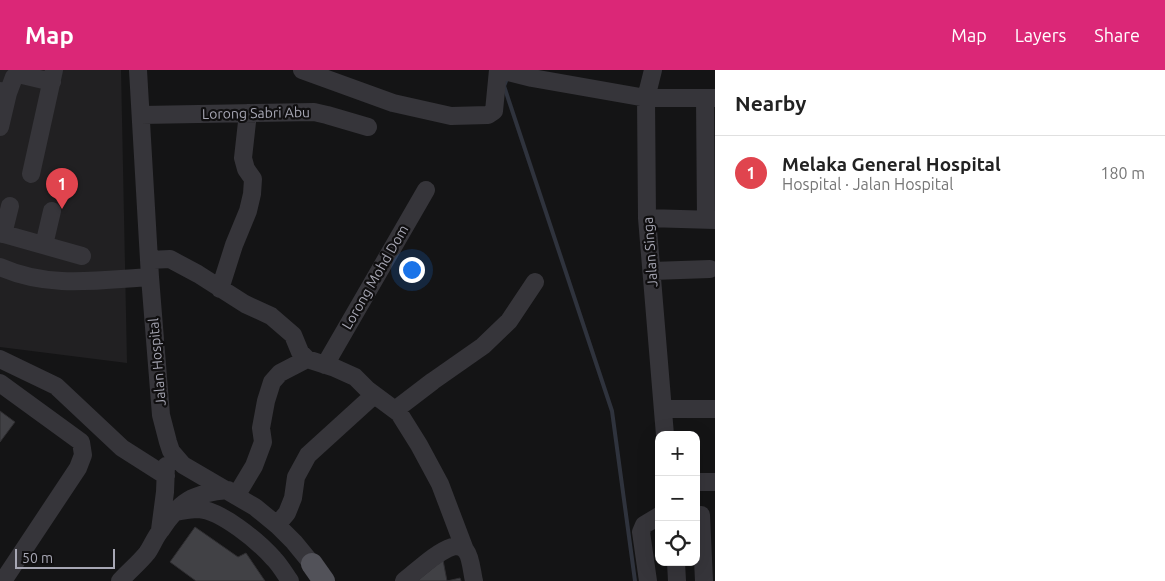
<!DOCTYPE html>
<html lang="en">
<head>
<meta charset="utf-8">
<style>
	body { margin:0; font-family:Ubuntu,sans-serif; background:#f2f2f2; color:#222 }
	.controls { position:absolute; right:15px; bottom:15px; display:grid; overflow:hidden; border-radius:10px; box-shadow:0 5px 20px #0002 }
	.controls button { width:45px; height:45px; display:grid; place-items:center; padding:0; border:0; border-bottom:1px solid #e0e0e0; background:#fff; color:#222; font:25px sans-serif }
	.scale { position:absolute; left:15px; bottom:12px; width:100px; box-sizing:border-box; padding-left:5px; border:2px solid #a7a7b4; border-top:0; font-size:14px; line-height:18px; white-space:nowrap; color:#a7a7b4; -webkit-text-stroke:4px #100f10; paint-order:stroke }
	.you { position:absolute; left:411px; top:199px; width:18px; height:18px; margin:-12px; border:4px solid #fff; border-radius:50%; background:#1a73e8; box-shadow:0 0 0 8px #1a73e833 }
	.badge { display:grid; place-items:center; width:32px; height:32px; border-radius:50%; background:#db2777; color:#fff; font-size:16px; font-weight:700 }
	.pin { position:absolute; translate:-50% -41px; filter:drop-shadow(0 1px 2px #0008) }
	.pin::after { content:''; position:absolute; top:26px; width:18px; height:15px; background:inherit; clip-path:polygon(0 0,100% 0,50% 100%) }
	.list { margin:0; padding:0; list-style:none }
	h2 { display:flex; justify-content:space-between; align-items:center; height:65px; margin:0; padding:0 20px; font-size:21px }
	h2 small { font-size:16px; font-weight:400; color:#767676 }
	.list li { display:grid; grid-template-columns:32px 1fr auto; gap:15px; align-items:center; box-sizing:border-box; height:75px; padding:0 20px; border-top:1px solid #e0e0e0 }
	.list b { display:block; font-size:19px; white-space:nowrap }
	.list p { margin:0; font-size:16px; white-space:nowrap; color:#767676 }
	.list em { font-size:16px; font-style:normal; color:#767676 }
	.icon { flex:none; width:28px; height:28px; fill:none; stroke:currentColor; stroke-width:2; stroke-linecap:round; stroke-linejoin:round }
	.map { position:relative; flex:none; width:715px; height:511px; overflow:hidden }
	header { display:flex; align-items:center; gap:30px; box-sizing:border-box; height:70px; padding:0 25px; background:#db2777; color:#fff }
	header strong { font-size:24px }
	nav { display:flex; gap:28px; margin-inline-start:auto; font-size:18px }
	main { display:flex }
	aside { flex:1; background:#fff }
	.map>svg:first-child { display:block }
	.built { fill:#212022 }
	.lines { fill:none; stroke-linecap:round; stroke-linejoin:round }
	.stream { stroke:#2f333d; stroke-width:4 }
	.building { fill:#414145; stroke:#2f2e31 }
	.minor { stroke:#36353a; stroke-width:18 }
	.major { stroke:#525259; stroke-width:22 }
	.labels { text-anchor:middle; stroke-width:4.5; stroke-linejoin:round; paint-order:stroke }
	.street-label { font-size:14px; fill:#a7a7b4; stroke:#100f10 }
</style>
</head>
<body>
<header>
<strong>Map</strong>
<nav><a>Map</a><a>Layers</a><a>Share</a></nav>
</header>
<main>
<div class="map">
<svg width="715" height="511" viewBox="0 0 715 511">
	<rect width="100%" height="100%" fill="#141415"/>
	<path class="built" d="M0 0H121L127 293 0 277Z"/>
	<g class="lines">
		<path class="stream" d="M508 6 504 16 612 341 635 511"/>
	</g>
	<path class="building" d="M0 341 15 352 0 372Z
		M195 457 238 487 246 483 265 511H196L170 492Z
		M443 490 447 511 460 508 461 511H417Z"/>
	<g class="lines">
		<path class="minor" d="M138 0 150 207 161 345 168 372 171 381 183 395 255 437 277 455 294 472 312 494 317 504
			M302 0 393 33 451 46 488 45 494 41 498 0
			M500 0 532 8 646 28H715
			M653 0 646 28 647 148 665 365
			M0 21 8 23 14 7 18 4 52 12
			M705 28 706 150
			M141 45 314 42 327 45 368 57
			M0 57 8 23
			M31 104 54 0
			M647 148 715 150
			M0 163 82 186
			M3 164 10 136
			M44 175 52 141
			M149 190 170 189 198 204 245 234 271 246 293 265 300 282 307 289 335 298 355 307 368 320 399 343 419 375 440 414 465 480
			M0 197C49 219 99 210 150 207
			M652 201 710 199
			M220 219 234 175 248 141 252 124 253 109 246 99 243 88 248 43
			M0 289 56 316 122 378 166 406
			M325 295 426 120
			M0 313 81 372 83 385 78 398 3 511
			M663 339H715
			M395 340 433 311 483 276 509 251 535 212
			M696 412H715
			M236 426 254 396 263 372 261 358 266 331 272 312 280 303 307 289
			M175 442C182 441 190 439 198 439 221 440 259 472 274 489 280 495 285 504 290 511
			M701 445 704 511
			M277 455 287 443 293 428 296 407 308 385 374 325
			M160 460 165 422 166 396
			M676 492 677 511
			M120 511C128 502 139 493 147 483 152 476 155 467 161 460 180 431 193 423 228 420
			M404 511C417 501 436 482 452 477 457 475 462 476 466 481 471 487 472 503 474 511
			M648 511 641 462 644 455 659 446"/>
		<path class="major" d="M312 494 324 511"/>
	</g>
	<g class="labels">
		<g class="street-label">
			<text transform="translate(256 43) rotate(-1)" y="5">Lorong Sabri Abu</text>
			<text transform="translate(650 182) rotate(-94)" y="5">Jalan Singa</text>
			<text transform="translate(375 207) rotate(-60)" y="5">Lorong Mohd Dom</text>
			<text transform="translate(157 292) rotate(-95)" y="5">Jalan Hospital</text>
		</g>
	</g>
</svg>
<div class="controls">
<button>+</button>
<button>−</button>
<button><svg class="icon" aria-label="locate" viewBox="0 0 24 24"><circle cx="12" cy="12" r="6"/><path d="M12 2v4M12 18v4M2 12h4M18 12h4"/></svg></button>
</div>
<div class="scale">50 m</div>
<div class="you"></div>
<div class="pin badge" style="left:62px;top:139px;background:#e0444e">1</div>
</div>
<aside>
<h2>Nearby<small></small></h2>
<ul class="list">
<li><span class="badge" style="background:#e0444e">1</span><div><b>Melaka General Hospital</b><p>Hospital · Jalan Hospital</p></div><em>180 m</em></li>
</ul>
</aside>
</main>
</body>
</html>
